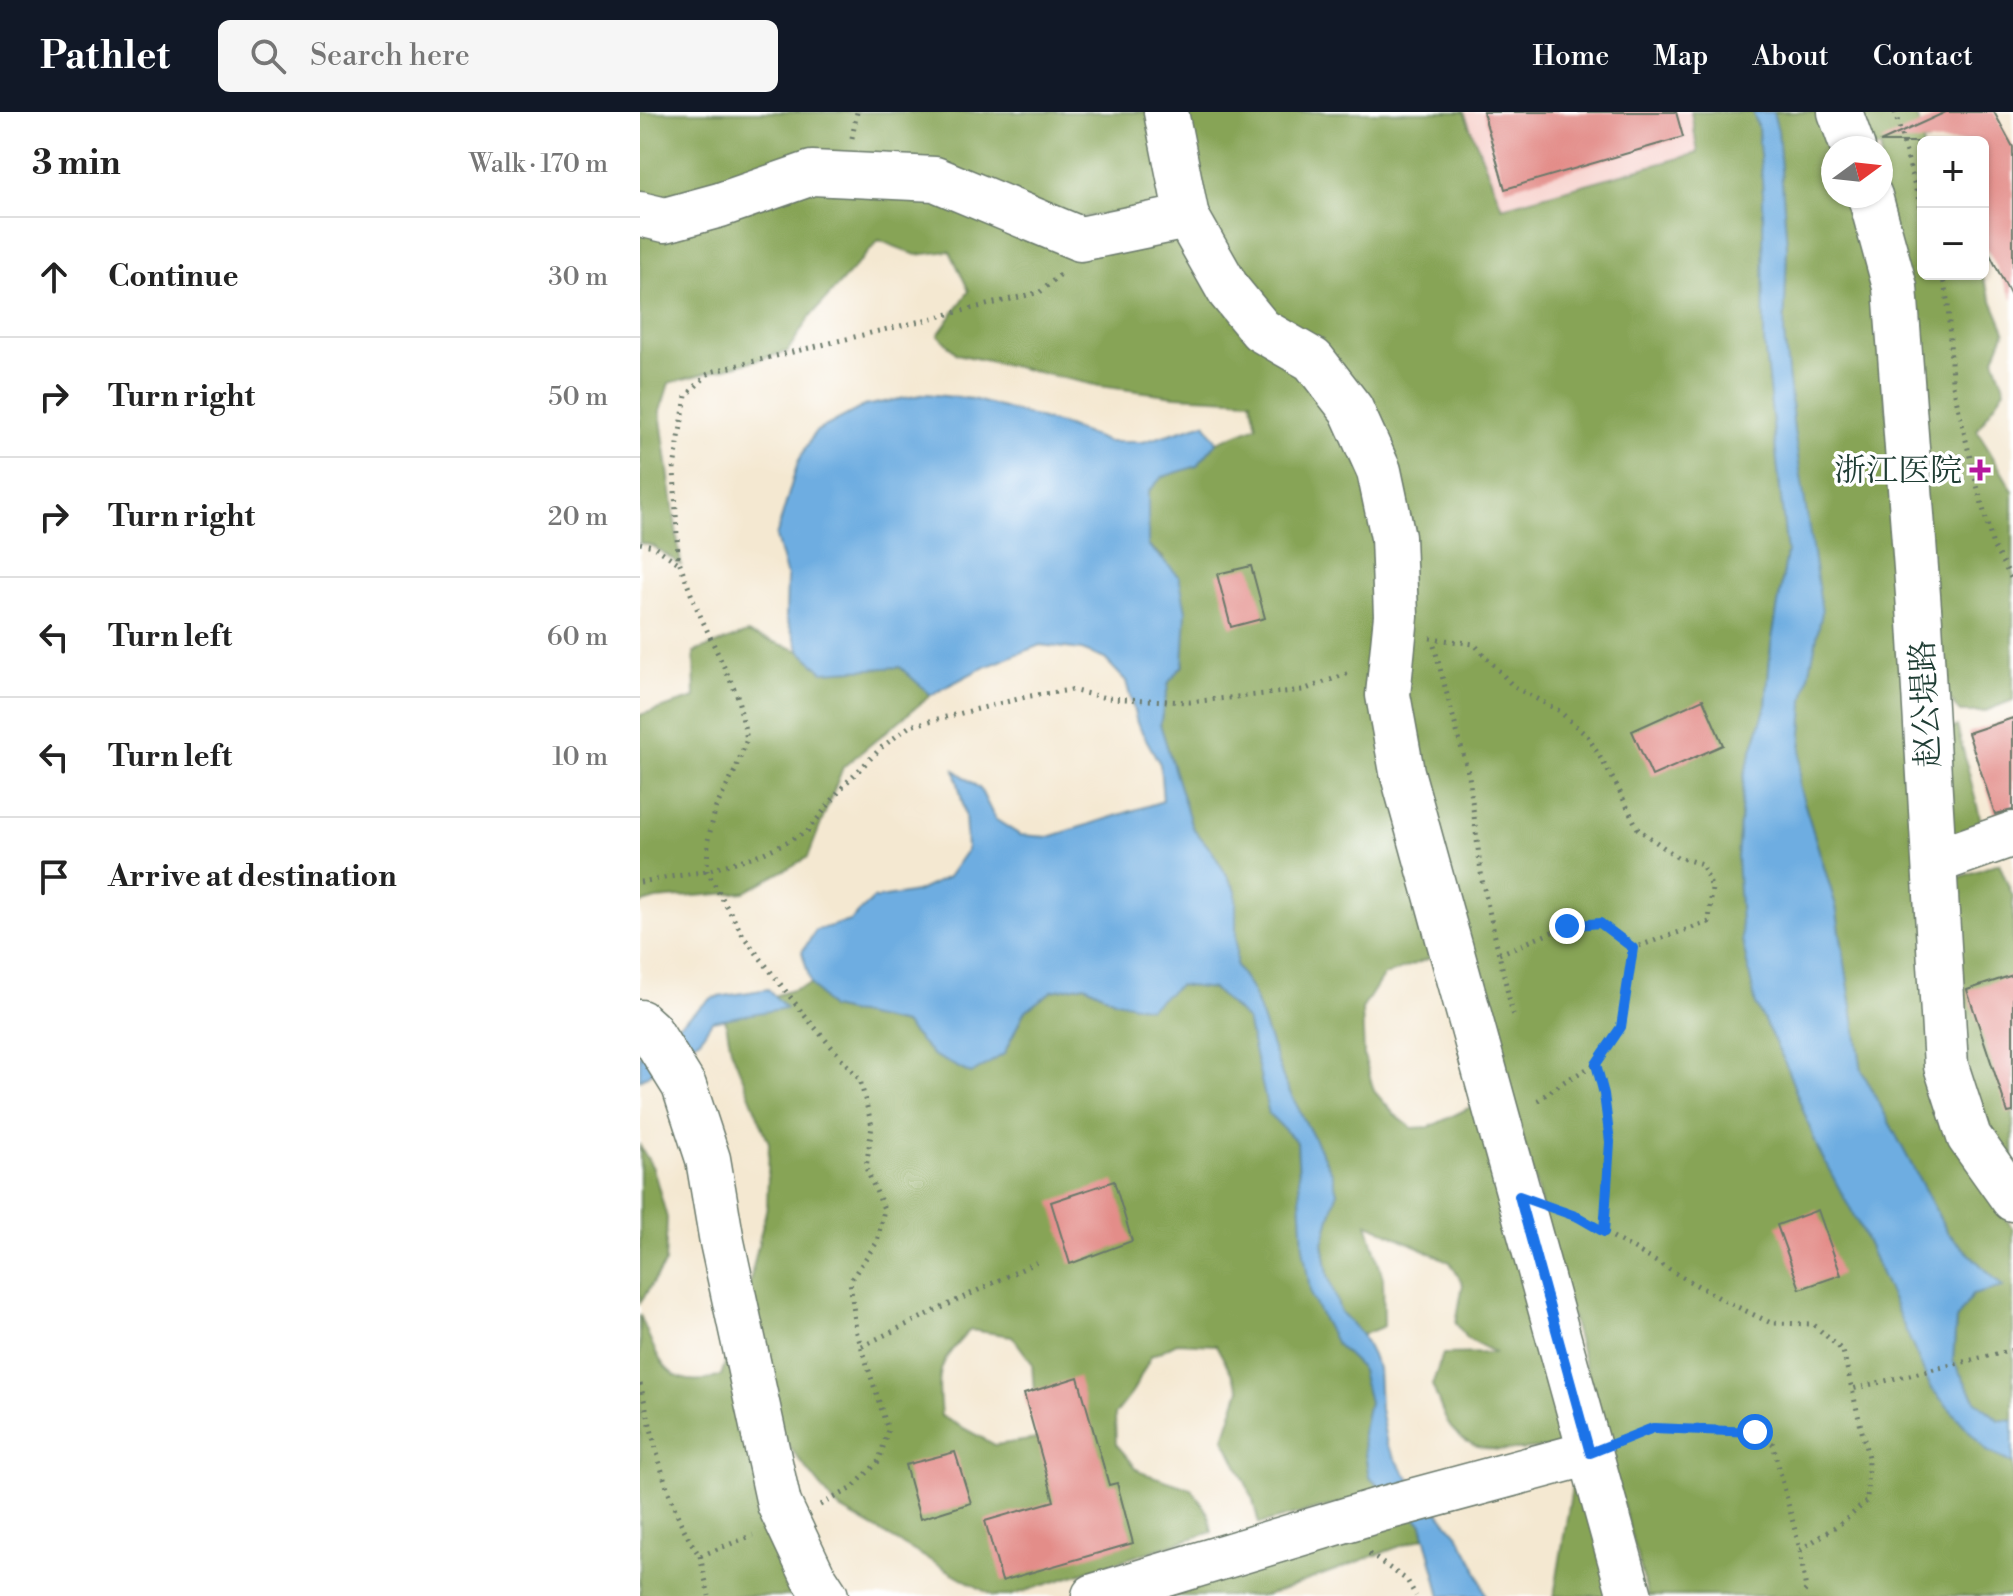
<!DOCTYPE html>
<html lang="en">
<head>
<meta charset="utf-8">
<style>
	body { margin:0; font-family:"Libre Bodoni","Noto Serif SC",serif; background:#f6f6f6; color:#222 }
	.controls { position:absolute; right:24px; top:24px; display:grid; overflow:hidden; border-radius:12px; box-shadow:0 2px 6px #0004 }
	.controls button { width:72px; height:72px; display:grid; place-items:center; padding:0; border:0; border-bottom:2px solid #e0e0e0; background:#fff; color:#222; font:40px sans-serif }
	.compass { position:absolute; left:1181px; top:24px; width:72px; height:72px; border-radius:50%; background:#fff; box-shadow:0 2px 6px #0004; rotate:75deg }
	.stop { position:absolute; width:24px; height:24px; margin:-18px; border:6px solid #1a73e8; border-radius:50%; background:#fff }
	.stop.end { background:#1a73e8; border-color:#fff; box-shadow:0 2px 8px #0008 }
	.list { margin:0; padding:0; list-style:none }
	h2 { display:flex; justify-content:space-between; align-items:center; height:104px; margin:0; padding:0 32px; font-size:34px }
	h2 small { font-size:26px; font-weight:400; color:#767676 }
	.list li { display:grid; grid-template-columns:52px 1fr auto; gap:24px; align-items:center; box-sizing:border-box; height:120px; padding:0 32px; border-top:2px solid #e0e0e0 }
	.list b { display:block; font-size:30px; white-space:nowrap }
	.list em { font-size:26px; font-style:normal; color:#767676 }
	.icon { flex:none; width:44px; height:44px; fill:none; stroke:currentColor; stroke-width:2; stroke-linecap:round; stroke-linejoin:round }
	.map { position:relative; flex:none; width:1373px; height:1484px; overflow:hidden }
	header { display:flex; align-items:center; gap:48px; box-sizing:border-box; height:112px; padding:0 40px; background:#111827; color:#fff }
	header strong { font-size:38px }
	nav { display:flex; gap:44px; margin-inline-start:auto; font-size:28px }
	.search { width:560px; height:72px; background:#f6f6f6; display:flex; align-items:center; gap:20px; box-sizing:border-box; padding:0 28px; border-radius:12px; color:#767676; font-size:30px }
	main { display:flex }
	aside { flex:1; background:#fff }
	.map>svg:first-child { display:block }
	.built { fill:#f7d0cb }
	.forest { fill:#87a457; stroke:#537046; stroke-width:2; fill-rule:evenodd }
	.water { fill:#6eade1; stroke:#46758a; stroke-width:2 }
	.building { fill:#e38d89 }
	.lines { fill:none; stroke-linecap:round; stroke-linejoin:round }
	.minor-casing { stroke:#6a796b; stroke-width:47 }
	.path { stroke:#6a796b; stroke-width:5; stroke-dasharray:2 6; stroke-linecap:butt }
	.minor { stroke:#fff; stroke-width:44 }
	.route { stroke:#1a73e8; stroke-width:10 }
	.poi-dot { fill:#b5179e; stroke:#fff; stroke-width:3 }
	.labels { text-anchor:middle; stroke-width:7; stroke-linejoin:round; paint-order:stroke }
	.poi-label { font-size:32px; fill:#1f3d34; stroke:#fff; text-anchor:end }
	.street-label { font-size:32px; fill:#1f3d34; stroke:#fff }
</style>
</head>
<body>
<header>
<strong>Pathlet</strong>
<div class="search"><svg class="icon" aria-label="search" viewBox="0 0 24 24"><circle cx="10" cy="10" r="6"/><path d="M15 15l6 6"/></svg>Search here</div>
<nav><a>Home</a><a>Map</a><a>About</a><a>Contact</a></nav>
</header>
<main>
<aside>
<h2>3 min<small>Walk · 170 m</small></h2>
<ul class="list">
<li><svg class="icon" aria-label="ahead" viewBox="0 0 24 24"><path d="M12 20V5M6 11l6-6 6 6"/></svg><div><b>Continue</b></div><em>30 m</em></li>
<li><svg class="icon" aria-label="right" viewBox="0 0 24 24"><path d="M7 20v-9h11M14 6l5 5-5 5"/></svg><div><b>Turn right</b></div><em>50 m</em></li>
<li><svg class="icon" aria-label="right" viewBox="0 0 24 24"><path d="M7 20v-9h11M14 6l5 5-5 5"/></svg><div><b>Turn right</b></div><em>20 m</em></li>
<li><svg class="icon" aria-label="left" viewBox="0 0 24 24"><path d="M17 20v-9H6M10 6l-5 5 5 5"/></svg><div><b>Turn left</b></div><em>60 m</em></li>
<li><svg class="icon" aria-label="left" viewBox="0 0 24 24"><path d="M17 20v-9H6M10 6l-5 5 5 5"/></svg><div><b>Turn left</b></div><em>10 m</em></li>
<li><svg class="icon" aria-label="arrive" viewBox="0 0 24 24"><path d="M6 21V4h12l-3 4 3 4H6"/></svg><div><b>Arrive at destination</b></div></li>
</ul>
</aside>
<div class="map">
<svg width="1373" height="1484" viewBox="0 0 1373 1484">
	<rect width="100%" height="100%" fill="#fff"/>
	<filter id="ink" filterUnits="userSpaceOnUse"><feTurbulence type="fractalNoise" baseFrequency=".0125" numOctaves="2"/><feDisplacementMap in="SourceGraphic" scale="16" xChannelSelector="R" yChannelSelector="G"/><feConvolveMatrix kernelMatrix="1 2 1 2 8 2 1 2 1" color-interpolation-filters="sRGB"/></filter>
	<filter id="wash" filterUnits="userSpaceOnUse"><feTurbulence type="fractalNoise" baseFrequency=".006" numOctaves="4" result="noise"/><feDisplacementMap in="SourceGraphic" scale="32" xChannelSelector="R" yChannelSelector="G"/><feGaussianBlur stdDeviation="1.8" result="paint"/><feColorMatrix in="noise" values="0 0 0 0 0 0 0 0 0 0 0 0 0 0 0 0 0 1.4 0 .05"/><feComposite in="paint" operator="in"/></filter>
	<g filter="url(#wash)">
		<rect width="100%" height="100%" fill="#f4e8d1"/>
		<path class="built" d="M824 0H1051L1058 41 862 95Z"/>
		<path class="forest" d="M0 0H519L544 92 425 108 299 54 0 88Z
			M539 0H824L862 95 1058 41 1051 0H1113L1118 16 1123 82 1124 229 1147 441 1131 533 1126 594 1104 664 1097 746 1116 893 1143 946 1178 1037 1347 1338 1373 1352V1484H1008L762 584 768 431 633 212 556 97Z
			M1133 0H1182L1193 36V84H1209L1235 167 1312 1029 1373 1117V1309L1359 1308 1336 1289 1313 1249 1316 1208 1332 1183 1362 1174 1307 1120 1222 959 1196 794 1159 673 1164 588 1154 319 1144 222 1147 135 1138 19Z
			M1218 0H1274L1287 30H1283V162H1341L1365 219 1354 246 1365 277 1337 318 1373 379V588L1343 600H1320L1304 580 1241 73V36H1229Z
			M179 74 294 80 405 130 542 118 643 246 683 284 726 367 793 845 743 864 722 897 724 944 734 979 754 1002 772 1016 790 1015 843 989 985 1484H914L934 1363 904 1336C873 1339 830 1344 810 1314 802 1303 798 1286 792 1273L803 1242 855 1241 826 1226 816 1211 823 1172 810 1150 727 1111 743 1166 744 1214 722 1223 700 1199 688 1163 683 1131 697 1081 692 1061 645 971 612 879 596 854V778L572 739 552 715 520 612 529 569 544 553 523 445 508 433V380L522 365 557 354 577 330 617 314 611 288 535 284 459 274 317 242 298 223 329 179 310 139 276 143 239 128 169 206 147 240 29 271 20 300 41 453 13 434 0 431V116Z
			M107 521 160 539 183 560 260 555 291 583 203 655 168 745 105 780 16 787 0 792V603L55 586 54 540Z
			M1317 614 1343 717 1309 726 1301 623Z
			M1359 751 1373 785V1058L1330 983 1312 768Z
			M171 872 190 896 264 912 293 943 364 942 384 900 412 879 445 873 476 889 539 873 573 877 607 908 629 1001 657 1030 663 1135 696 1232 720 1255 730 1291 722 1322 729 1365 745 1380 619 1412 612 1384 584 1326 600 1277 576 1233 537 1231 511 1244 492 1281 475 1303 476 1332 500 1360 552 1377 569 1403 572 1420 369 1484H353L197 1395 132 1313 108 1178 127 1094 129 1031 91 937 84 900ZM330 1218 372 1224 392 1251 397 1327 355 1333 301 1304C297 1258 297 1252 330 1218Z
			M0 1034 13 1056 27 1106 25 1151 0 1191Z
			M0 1203C18 1246 26 1282 81 1264L90 1234 166 1484H0Z
			M773 1404 782 1412 785 1425 625 1484H513Z"/>
		<path class="water" d="M1113 0H1133L1138 19 1147 135 1144 222 1154 319 1182 500 1164 588 1159 674 1196 794 1222 959 1307 1120 1363 1175 1332 1183 1316 1208 1313 1249 1336 1289 1359 1308 1373 1309V1352L1347 1339 1291 1276 1224 1123 1178 1037 1143 946 1116 893 1102 828 1097 746 1104 664 1126 594 1131 533 1147 441 1124 229 1123 82 1118 16Z
			M286 282 332 287 427 314 468 330H503L565 311 577 330 557 354 522 365 508 380V433L539 464 546 499 543 553 529 570 520 612 552 715 572 739 596 779V854L612 879 645 971 692 1061 697 1081 683 1131 688 1163 700 1199 722 1223 738 1256 740 1297 747 1333 764 1360 819 1424 835 1454 846 1484H801L782 1412 729 1365 722 1322 729 1290 720 1255 696 1232 671 1184 663 1135 657 1030 629 1002 607 908 573 877 539 873 509 896 476 889 445 873 412 879 384 900 364 942 331 962 293 943 264 912 190 896 171 872 162 840 176 818 210 809 233 787 276 780 308 765 327 738 325 702 315 658 340 677 355 707 380 723 409 725 523 689 520 652 497 611 486 569 465 547 442 538 400 533 338 558 291 583 260 555 183 560 160 539 146 506 147 465 136 425 158 350 175 320 224 294Z
			M128 877 146 896 72 909 61 926 0 968V943L72 886Z"/>
		<g id="blocks">
			<path class="building" d="M843 0H1036L1043 25 865 77Z
				M1306 0H1354L1373 35V188L1343 129V30H1240Z
				M611 454 625 506 591 515 577 462Z
				M1063 587 1083 633 1012 664 992 619Z
				M1373 606V698L1355 702 1328 621Z
				M1373 863V1000L1368 1001 1327 878Z
				M474 1069 492 1129 430 1152 411 1090Z
				M1178 1098 1201 1163 1160 1177 1137 1113Z
				M438 1265 469 1373 477 1371 493 1431 362 1469 345 1409 414 1389 384 1282Z
				M315 1340 331 1391 280 1407 265 1353Z"/>
		</g>
	</g>
	<g filter="url(#ink)">
		<use href="#blocks" fill-opacity="0" stroke="#6a796b" stroke-width="2"/>
		<g class="lines">
			<g class="minor-casing">
				<path id="minor" d="M526 0 547 105 589 179 621 218 673 248 711 297 739 359 753 425 756 504 748 583 762 660 990 1484
					M1200 0 1213 36
					M1230 84 1255 175 1280 510 1306 954 1329 1025 1373 1087
					M0 102 25 108 80 93 172 61 295 67 440 127 547 105
					M1294 750 1373 722
					M0 910 10 919 44 974 68 1047 82 1130 139 1392 173 1464 186 1484
					M454 1484 742 1397 950 1341"/>
			</g>
			<path class="path" d="M1255 0 1283 104
				M212 26 217 0
				M1302 162 1308 192 1312 269 1333 358 1353 434 1373 469
				M0 431 13 434 40 452
				M790 526 834 532 874 575 918 598 948 625 976 672 998 717 1037 745 1062 752 1072 776 1069 810 993 836 981 915 956 952 925 969 894 991
				M794 534 829 664 842 768 873 903
				M0 770 67 759 124 741 167 720 205 672 242 635 270 614 390 584 431 578 466 586 550 590 663 578 712 560
				M859 842 927 814 960 811 993 836
				M956 952 964 982 970 1030 964 1120
				M923 1100 938 1105 1081 1187 1131 1211 1173 1212 1203 1239 1212 1277 1373 1238
				M222 1234 399 1149
				M0 1272C15 1328 25 1395 60 1444L113 1423
				M985 1327 1013 1316 1115 1320 1133 1332 1160 1438 1166 1478 1160 1484
				M180 1393 211 1377 239 1349 248 1318 216 1218 210 1169 237 1130 244 1097 226 1056 232 1014 220 968 165 904 104 825 67 759 68 728 76 695 95 659 107 627 97 583 54 490 38 446 34 356 46 284 70 260 400 180 423 160
				M1160 1438 1204 1409 1227 1389 1228 1345 1212 1277
				M729 1442 767 1468 776 1484
				M60 1444 69 1484"/>
			<use href="#minor" class="minor"/>
		</g>
	</g>
	<g class="lines" filter="url(#ink)">
		<path class="route" d="M927 814 960 811 993 836 981 915 956 952 964 982 970 1030 964 1120 938 1105 879 1084 950 1341 1013 1316 1115 1320"/>
	</g>
	<path class="poi-dot" d="M1336 346h8v8h8v8h-8v8h-8v-8h-8v-8h8z"/>
	<g class="labels">
		<g class="poi-label">
			<text x="1322" y="369">浙江医院</text>
		</g>
		<g class="street-label">
			<text transform="translate(1285 592) rotate(-93)" y="11">赵公堤路</text>
		</g>
	</g>
</svg>
<div class="controls">
<button>+</button>
<button>−</button>
</div>
<svg class="compass" viewBox="-18 -18 36 36"><path d="M0-13l5 13h-10z" fill="#e53935"/><path d="M0 13l5-13h-10z" fill="#767676"/></svg>
<div class="stop" style="left:1115px;top:1320px"></div>
<div class="stop end" style="left:927px;top:814px"></div>
</div>
</main>
</body>
</html>
